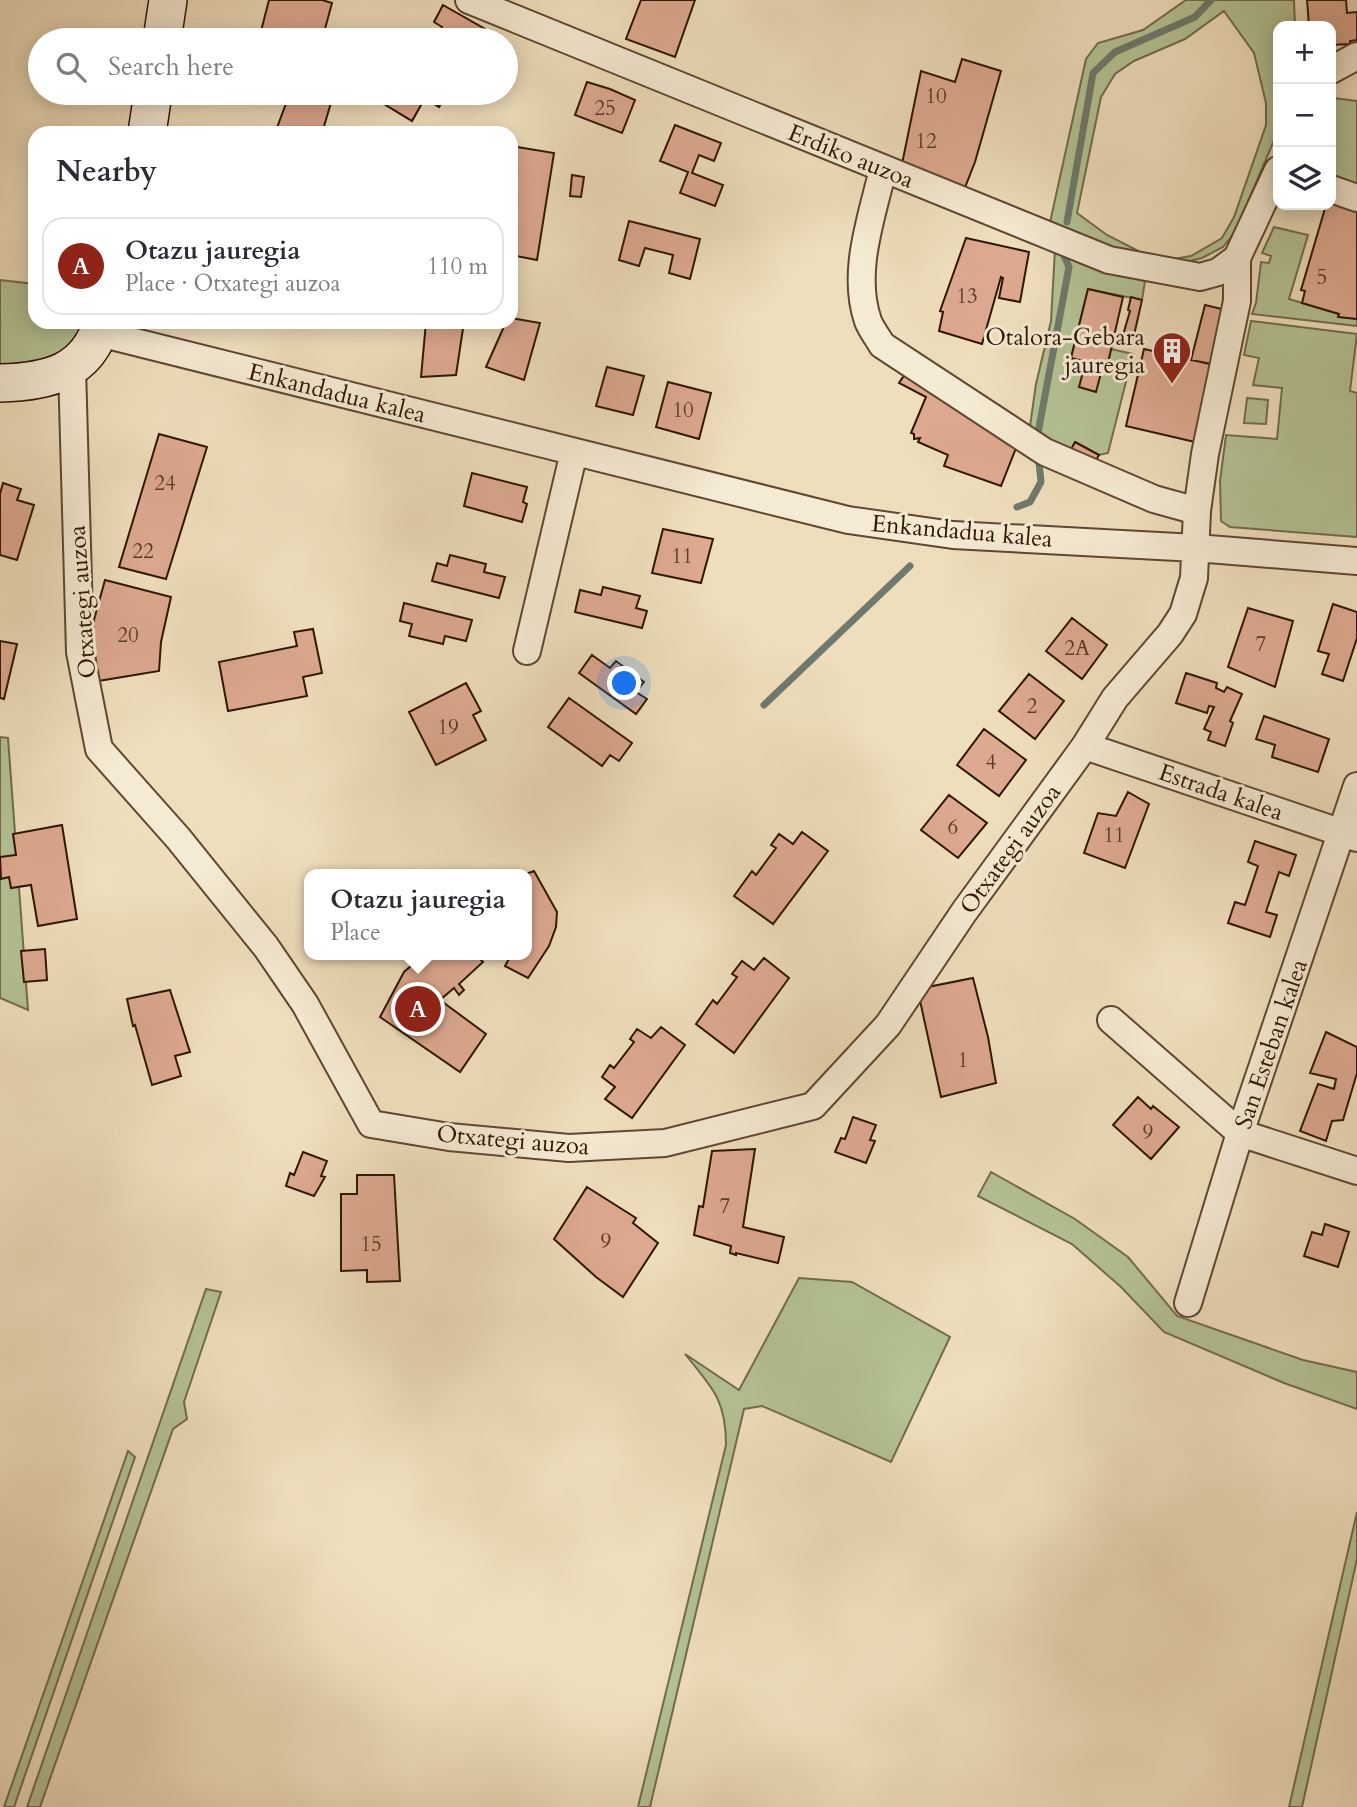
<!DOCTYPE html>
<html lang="en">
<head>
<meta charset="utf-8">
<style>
	body { margin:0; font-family:Cardo,serif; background:#f7f7f7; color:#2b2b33 }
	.controls { position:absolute; right:21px; top:21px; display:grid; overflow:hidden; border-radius:14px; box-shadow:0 4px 18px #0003 }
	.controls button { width:63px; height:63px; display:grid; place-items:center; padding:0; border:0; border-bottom:2px solid #e1e1e2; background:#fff; color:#2b2b33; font:35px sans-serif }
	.you { position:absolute; left:625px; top:684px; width:24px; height:24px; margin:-18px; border:5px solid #fff; border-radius:50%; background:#1a73e8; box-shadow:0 0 0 10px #1a73e833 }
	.badge { display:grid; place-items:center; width:46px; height:46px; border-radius:50%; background:#8f2418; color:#fff; font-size:23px; font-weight:700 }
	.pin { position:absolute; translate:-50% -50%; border:4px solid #fff; box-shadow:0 2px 7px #0006 }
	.popup { position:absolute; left:304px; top:869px; width:228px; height:91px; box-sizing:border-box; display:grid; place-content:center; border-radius:14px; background:#fff; filter:drop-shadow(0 2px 5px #0005); font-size:23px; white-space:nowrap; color:#7c7c81 }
	.popup b { font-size:26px; color:#2b2b33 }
	.popup::after { content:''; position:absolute; left:50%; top:100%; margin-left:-14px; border:14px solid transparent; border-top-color:#fff }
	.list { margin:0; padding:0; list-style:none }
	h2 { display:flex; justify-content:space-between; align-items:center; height:91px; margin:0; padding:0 28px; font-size:30px }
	h2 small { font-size:23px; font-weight:400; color:#7c7c81 }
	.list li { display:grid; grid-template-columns:46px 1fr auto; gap:21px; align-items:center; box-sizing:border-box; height:98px; margin:0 14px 14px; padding:0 14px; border:2px solid #e1e1e2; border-radius:21px }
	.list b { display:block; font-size:26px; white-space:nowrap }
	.list p { margin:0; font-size:23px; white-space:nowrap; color:#7c7c81 }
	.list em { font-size:23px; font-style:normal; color:#7c7c81 }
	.icon { flex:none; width:38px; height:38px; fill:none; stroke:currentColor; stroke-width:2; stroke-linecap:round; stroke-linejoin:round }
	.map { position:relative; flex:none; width:1357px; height:1807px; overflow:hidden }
	.search { position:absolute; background:#fff; box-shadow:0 4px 18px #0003; left:28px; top:28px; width:490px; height:77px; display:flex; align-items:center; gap:18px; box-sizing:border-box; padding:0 24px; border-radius:38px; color:#7c7c81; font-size:26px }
	.panel { position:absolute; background:#fff; box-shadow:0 4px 18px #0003; left:28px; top:126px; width:490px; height:203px; border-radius:21px }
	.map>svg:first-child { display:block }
	.green { fill:#b4c294; stroke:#726c4b; stroke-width:2; fill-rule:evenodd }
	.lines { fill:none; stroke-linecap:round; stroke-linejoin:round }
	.stream { stroke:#6f796d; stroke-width:7 }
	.building { fill:#dda990; stroke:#2f1502; stroke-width:2 }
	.street-casing { stroke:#5f4730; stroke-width:30 }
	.secondary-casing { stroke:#2f1502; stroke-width:40 }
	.street { stroke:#f5ead3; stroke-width:26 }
	.secondary { stroke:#f5ead3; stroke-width:37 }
	.labels { text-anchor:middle; stroke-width:6; stroke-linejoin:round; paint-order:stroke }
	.number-label { font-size:21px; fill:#5a3a26 }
	.street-label { font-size:24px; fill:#2f1502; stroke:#f5ead3 }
	.poi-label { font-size:24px; fill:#2f1502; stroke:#f5ead3; text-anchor:end }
</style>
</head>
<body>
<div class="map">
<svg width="1357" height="1807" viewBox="0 0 1357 1807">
	<rect width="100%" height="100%" fill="#efdebc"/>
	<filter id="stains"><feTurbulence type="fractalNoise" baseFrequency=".00286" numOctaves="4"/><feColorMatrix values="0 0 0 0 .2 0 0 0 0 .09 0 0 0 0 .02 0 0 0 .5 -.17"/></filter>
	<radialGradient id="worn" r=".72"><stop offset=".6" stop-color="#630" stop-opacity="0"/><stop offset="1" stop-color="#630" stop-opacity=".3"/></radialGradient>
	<path class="green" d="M1186 0H1294L1295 26H1278V131L1235 232 1223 247 1202 258 1177 264 1156 263 1049 227 1086 59 1098 43 1143 30ZM1224 11 1254 53 1266 103V125L1234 217 1222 238 1191 256 1168 260 1146 255 1107 235 1077 213 1101 97 1115 74 1134 61 1185 39Z
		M1334 98 1357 101V190L1331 181V102Z
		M1274 227 1308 235 1289 299 1339 314 1338 317 1357 319V326L1252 314 1256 303 1261 262 1269 263 1271 256 1262 253Z
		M1055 249 1145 281 1142 300 1088 289 1071 358 1107 367 1111 349 1133 354 1108 453 1099 455 1075 442 1068 455 1029 433 1036 384 1051 321Z
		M0 280 35 284V322H85L84 326 65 353 38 366 0 372Z
		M1251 321 1357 334 1350 391 1357 393V537L1230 527 1221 521 1220 481 1226 435 1277 439 1282 388 1253 385 1259 358 1244 355Z
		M1247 398 1268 400 1266 424 1244 423Z
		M0 737 8 738 28 1010 0 998Z
		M991 1172 1075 1219 1128 1257 1177 1316 1303 1360 1357 1372V1409L1284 1383 1164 1332 1121 1287 1072 1244 978 1196Z
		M799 1278 852 1282 950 1337 891 1462 762 1406 744 1409 650 1807H638L726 1445C726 1399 712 1388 685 1354L739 1390Z
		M206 1289 221 1292 184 1402 187 1419 173 1429 40 1807H27Z
		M128 1451 135 1457 14 1807H4Z
		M1357 1512V1559L1302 1807H1289Z"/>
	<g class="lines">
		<path class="stream" d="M1067 222 1093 73 1115 52 1195 17 1211 0
			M1038 433 1069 267 1063 253
			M1017 507 1030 502 1041 482 1039 462
			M764 705 910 566"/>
	</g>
	<path class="building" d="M269 0H322L332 3 322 40H293L260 35Z
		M641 0H695L675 57 626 39Z
		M1307 0H1346L1347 13 1357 12V40L1350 41V44L1331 45V26H1309Z
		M443 5 485 29 479 40H434L442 27 434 22Z
		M962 59 1001 71 975 162 962 195 902 164 921 71 955 82Z
		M587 82 610 89 635 100 622 133 575 115Z
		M290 93H323L333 96 322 133H275Z
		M372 93H447L439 107 425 98 412 121 371 96Z
		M675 125 721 143 714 161 699 155 692 173 723 185 715 206 680 193 688 172 660 161Z
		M511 146 554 153 537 260 511 255Z
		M572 175 584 177 581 197 570 196Z
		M1331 198 1357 208V319L1338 317 1339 314 1302 303 1305 291 1301 290 1326 205H1331Z
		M629 221 700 239 690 279 669 273 673 255 645 248 639 266 619 260Z
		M966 238 1029 252 1020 302 999 298 1003 278 1001 277 982 344 939 331 943 312 940 311Z
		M1088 289 1123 297 1107 367 1071 358Z
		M1131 297 1142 300 1132 344 1121 342 1130 311 1128 310Z
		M1205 305 1226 310 1212 364 1191 360Z
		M511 318 540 323 524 380 486 367 506 322H511Z
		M426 322H464L456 375 421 377Z
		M1144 349 1214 365 1195 442 1126 426Z
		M607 367 644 376 633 415 596 406Z
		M1084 368 1101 373 1096 392 1079 387Z
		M911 373 1018 443 1001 486 944 466 948 455 918 442 920 438 914 439V434L911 433 926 397 899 383 903 377Z
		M668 382 711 393 699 439 656 427Z
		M159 434 207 447 166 579 119 567Z
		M1075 442 1099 455 1092 468 1068 455Z
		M472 473 527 487 523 502 527 504 522 522 464 506Z
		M3 483 21 489 17 500 34 505 17 560 0 555V494Z
		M663 529 713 539 701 583 652 573Z
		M450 555 486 564 484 572 505 577 499 598 432 581 437 563 447 566Z
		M105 580 171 597 161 642 159 671 98 681 92 627Z
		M603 587 640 596 636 608 647 611 642 628 575 612 580 590 601 595Z
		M404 603 472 620 466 641 445 636 443 644 409 636 412 624 400 621Z
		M1333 604 1357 612V638L1343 681 1322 674 1329 654 1318 651Z
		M1248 608 1293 621 1275 687 1228 667Z
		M1072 618 1107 645 1082 679 1046 651Z
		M313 629 322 673 303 677 307 696 228 711 219 662 297 646 294 632Z
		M0 641 17 644 4 699 0 698Z
		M592 655 610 668 616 661 644 682 636 692 647 699 636 714 579 673Z
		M1186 673 1217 683 1216 688 1224 692 1227 687 1242 694 1230 721 1233 723 1225 746 1208 740 1211 732 1204 729 1214 707 1209 706 1207 713 1176 703Z
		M1029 674 1064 701 1035 739 999 711Z
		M466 683 481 711 473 715 486 740 436 765 409 712Z
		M569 698 632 743 619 761 610 755 602 766 548 727Z
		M1264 716 1329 739 1318 772 1272 757 1275 745 1256 739Z
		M984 729 1026 760 999 796 957 765Z
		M1128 792 1149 804 1125 868 1084 853 1098 813 1116 816Z
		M949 795 987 823 958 858 921 830Z
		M62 825 77 919 38 926 31 885 11 888 9 877 1 879 0 857 16 855 13 834Z
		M802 832 828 851 773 924 734 896 752 871 756 875 776 848 771 845 779 834 793 844Z
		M1255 841 1296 855 1289 876 1279 872 1266 912 1277 915 1270 937 1228 923 1235 902 1245 905 1258 866 1248 862Z
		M534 871 557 912 556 927 549 946 528 978 505 966 511 955H526V874Z
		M45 949 47 980 24 982 21 951Z
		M424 955H477L483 962 459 984 464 990 459 995 454 988 440 1000 486 1034 460 1072 380 1017 404 972Z
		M764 958 789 978 734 1053 696 1024 713 1000 717 1004 737 977 732 974 742 961 754 970Z
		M973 978 988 1037 996 1083 941 1097 919 996 923 988Z
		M170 990 190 1052 175 1056 181 1076 152 1085 135 1025 133 1026 127 999Z
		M661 1027 685 1045 632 1118 605 1099 615 1087 602 1077 610 1065 614 1068 634 1042 630 1039 637 1029 651 1038Z
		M1326 1032 1357 1047V1073L1343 1120 1332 1121 1326 1141 1300 1131 1318 1084 1334 1089 1336 1079 1310 1073Z
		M1138 1097 1151 1109 1153 1106 1179 1127 1151 1159 1113 1125Z
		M853 1117 876 1125 870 1140 875 1141 866 1163 835 1152 841 1138 845 1139Z
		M755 1149 743 1227 784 1237 778 1263 736 1253V1255L730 1253 731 1246 694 1235 699 1206 703 1207 712 1151Z
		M303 1152 327 1161 321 1176 325 1177 314 1196 286 1186 290 1173 294 1175Z
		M357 1175H394L400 1281 367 1282V1270L341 1271V1194H357Z
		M587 1187 636 1218 633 1223 658 1243 623 1297 596 1277 554 1239Z
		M1325 1224 1349 1232 1338 1267 1304 1256 1312 1232 1322 1235Z"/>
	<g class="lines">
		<g class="street-casing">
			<path id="street" d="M469 0 1109 260 1200 277 1218 272 1237 258
				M1331 70 1357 56
				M883 169C872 217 851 272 868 321 871 329 878 338 882 345L1045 452 1154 499 1197 511
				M1331 189 1357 198
				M99 333 848 520 953 535 1196 548 1357 561
				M72 368 80 652 99 749 178 838 266 947 305 1004 371 1124 449 1137 569 1148 665 1143 813 1106 888 1025 964 912 1085 746 1115 698 1170 634 1183 614 1194 578 1197 511 1205 454 1237 301V258L1278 170
				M527 651 574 452
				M1085 746 1357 838
				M1111 1020 1240 1133 1357 1171
				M1188 1303 1240 1133 1357 786"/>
		</g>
		<g class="secondary-casing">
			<path id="secondary" d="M162 40 168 0
				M147 133 153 93
				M0 383C47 382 88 373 102 322"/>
		</g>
		<use href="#street" class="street"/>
		<use href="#secondary" class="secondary"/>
	</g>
	<defs>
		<g id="building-pin" transform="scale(2.0125)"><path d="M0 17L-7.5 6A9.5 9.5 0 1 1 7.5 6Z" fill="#8f2418" stroke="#f5ead3"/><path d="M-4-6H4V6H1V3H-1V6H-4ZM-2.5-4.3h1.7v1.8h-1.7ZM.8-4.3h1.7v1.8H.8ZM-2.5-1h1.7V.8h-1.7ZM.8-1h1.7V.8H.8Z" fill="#fff"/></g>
	</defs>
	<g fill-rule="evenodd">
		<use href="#building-pin" x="1172" y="351"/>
	</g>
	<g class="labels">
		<g class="number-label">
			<text x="936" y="103">10</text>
			<text x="605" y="115">25</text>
			<text x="926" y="148">12</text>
			<text x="1322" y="284">5</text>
			<text x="967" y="303">13</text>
			<text x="683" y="417">10</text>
			<text x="165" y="490">24</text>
			<text x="143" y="558">22</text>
			<text x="682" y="563">11</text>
			<text x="128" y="642">20</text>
			<text x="1261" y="651">7</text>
			<text x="1077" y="655">2A</text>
			<text x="1032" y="713">2</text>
			<text x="448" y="734">19</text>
			<text x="991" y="769">4</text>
			<text x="953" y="834">6</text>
			<text x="1114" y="842">11</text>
			<text x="963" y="1067">1</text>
			<text x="1148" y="1139">9</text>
			<text x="725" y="1213">7</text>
			<text x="606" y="1248">9</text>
			<text x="371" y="1251">15</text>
		</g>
		<g class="street-label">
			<text transform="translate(851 156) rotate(22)" y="8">Erdiko auzoa</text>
			<text transform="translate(337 393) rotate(14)" y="8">Enkandadua kalea</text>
			<text transform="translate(962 531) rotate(5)" y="8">Enkandadua kalea</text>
			<text transform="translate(82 602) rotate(-94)" y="8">Otxategi auzoa</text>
			<text transform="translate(1221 792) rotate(19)" y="8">Estrada kalea</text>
			<text transform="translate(1010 849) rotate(-54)" y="8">Otxategi auzoa</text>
			<text transform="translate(1271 1044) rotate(-71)" y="8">San Esteban kalea</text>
			<text transform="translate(513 1140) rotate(5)" y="8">Otxategi auzoa</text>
		</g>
		<g class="poi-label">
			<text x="1145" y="345">Otalora-Gebara<tspan x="1145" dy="28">jauregia</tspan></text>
		</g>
	</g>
	<rect width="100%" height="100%" filter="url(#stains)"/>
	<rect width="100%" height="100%" fill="url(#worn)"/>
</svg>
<div class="controls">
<button>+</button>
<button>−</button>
<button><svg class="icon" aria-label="layers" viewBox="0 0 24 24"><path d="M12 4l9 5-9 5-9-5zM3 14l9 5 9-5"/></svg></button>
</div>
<div class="you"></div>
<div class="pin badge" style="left:418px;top:1009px">A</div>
<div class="popup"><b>Otazu jauregia</b>Place</div>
<div class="search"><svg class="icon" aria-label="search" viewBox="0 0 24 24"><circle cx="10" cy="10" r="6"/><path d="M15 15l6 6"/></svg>Search here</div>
<section class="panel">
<h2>Nearby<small></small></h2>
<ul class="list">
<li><span class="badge">A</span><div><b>Otazu jauregia</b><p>Place · Otxategi auzoa</p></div><em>110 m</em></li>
</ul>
</section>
</div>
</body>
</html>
